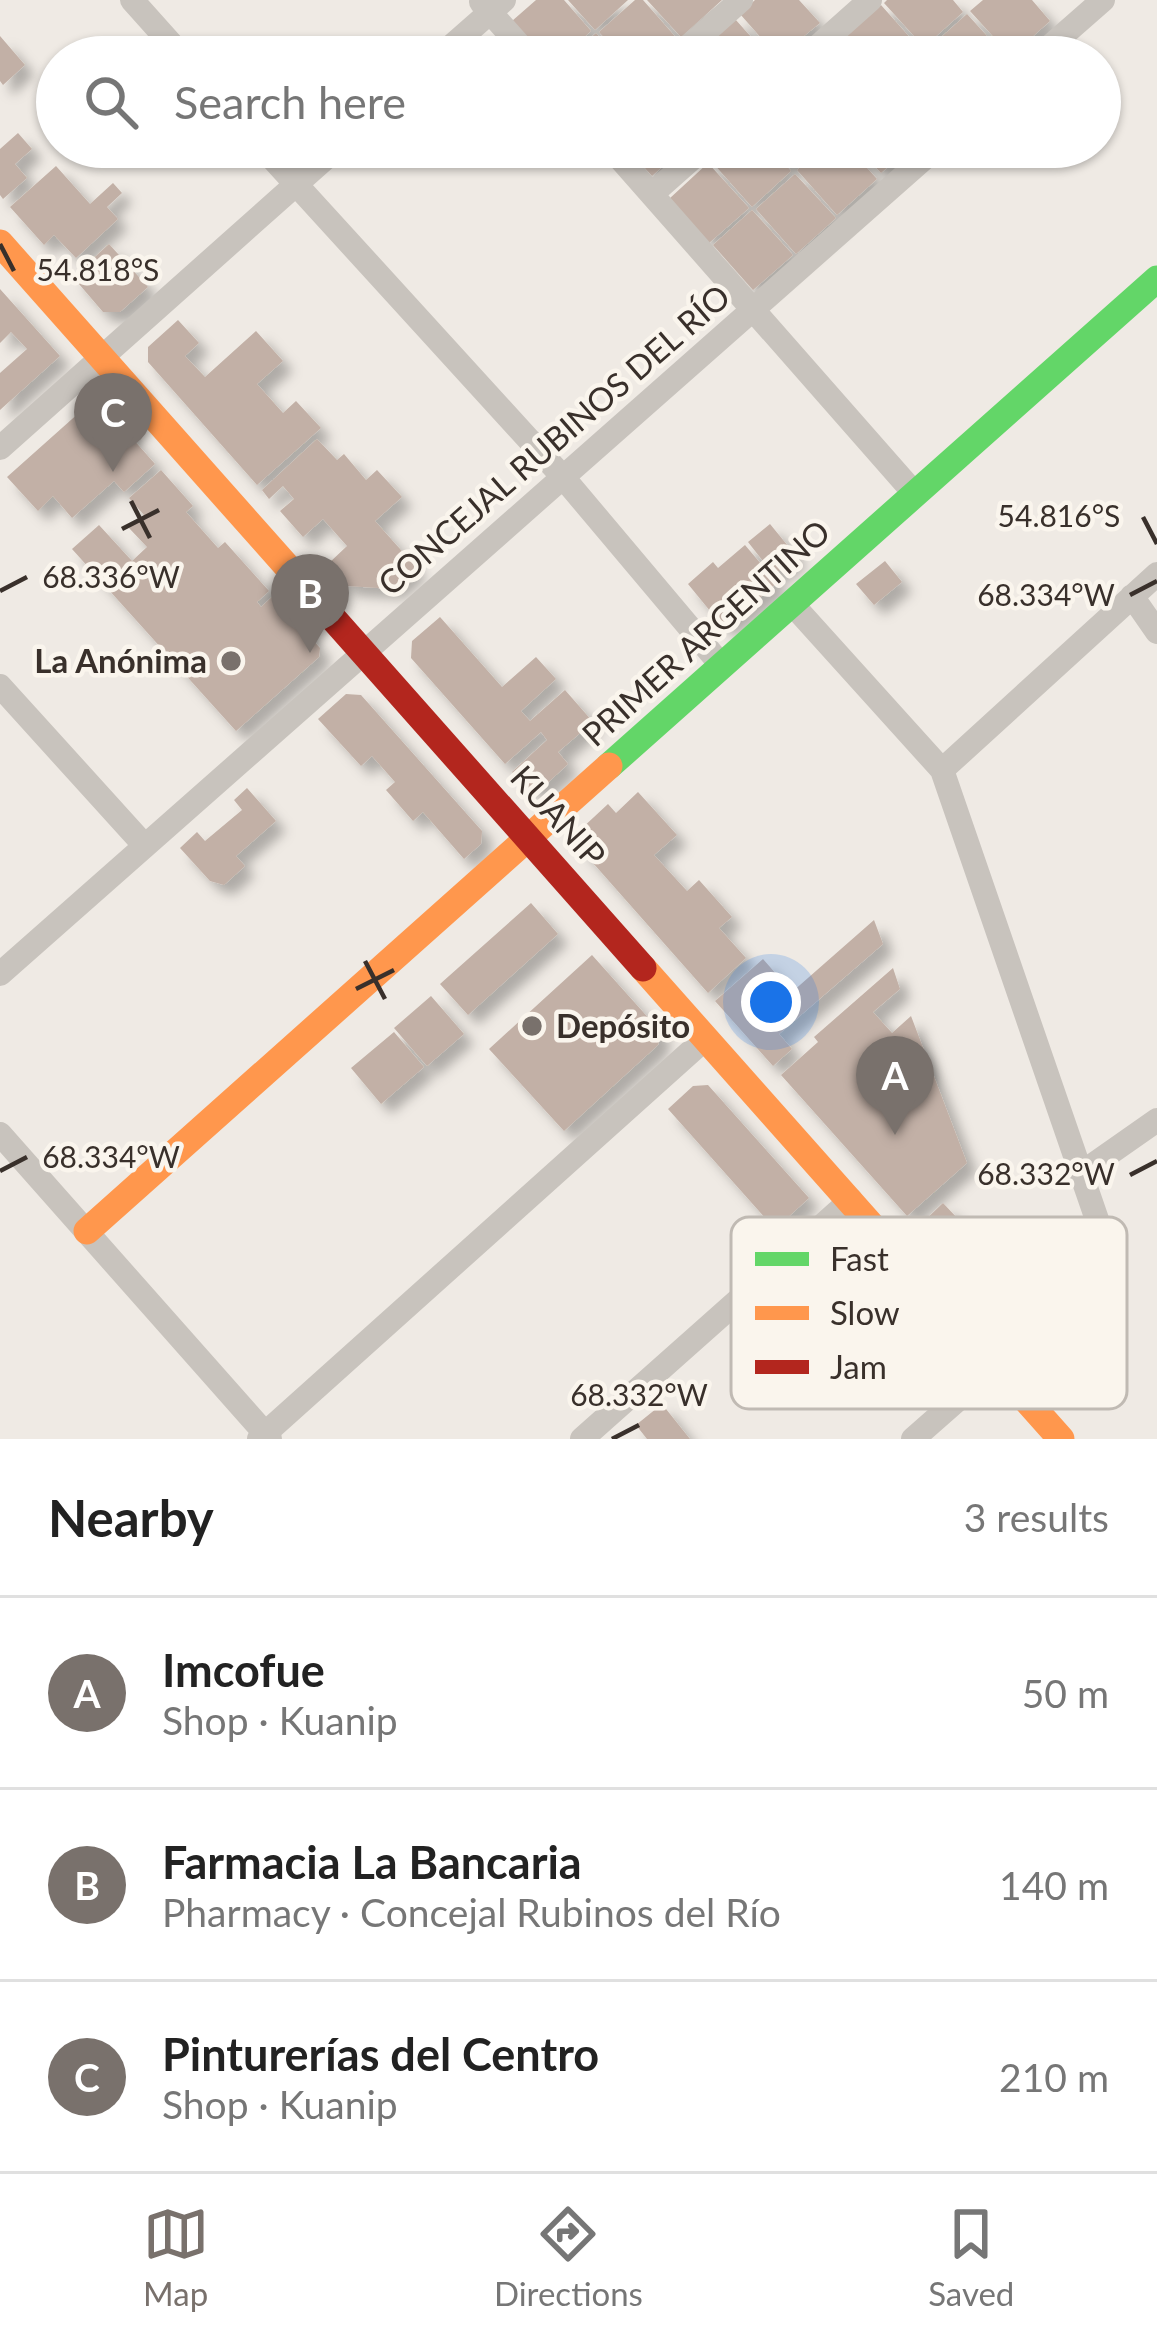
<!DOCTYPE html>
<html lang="en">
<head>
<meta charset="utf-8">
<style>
	body { margin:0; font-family:Lato,sans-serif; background:#f6f6f6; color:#222 }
	.you { position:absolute; left:771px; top:1002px; width:42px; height:42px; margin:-30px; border:9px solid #fff; border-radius:50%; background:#1a73e8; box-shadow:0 0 0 18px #1a73e833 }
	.badge { display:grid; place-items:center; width:78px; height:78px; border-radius:50%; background:#79716c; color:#fff; font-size:39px; font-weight:700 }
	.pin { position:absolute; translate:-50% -99px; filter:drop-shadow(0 3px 6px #0008) }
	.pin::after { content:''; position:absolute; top:63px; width:42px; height:36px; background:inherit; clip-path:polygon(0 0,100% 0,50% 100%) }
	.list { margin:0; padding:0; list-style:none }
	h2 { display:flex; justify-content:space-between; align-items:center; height:156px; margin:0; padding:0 48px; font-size:51px }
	h2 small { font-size:39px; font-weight:400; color:#767676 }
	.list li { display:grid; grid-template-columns:78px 1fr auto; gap:36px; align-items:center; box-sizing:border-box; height:192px; padding:0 48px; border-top:3px solid #e0e0e0 }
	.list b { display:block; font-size:45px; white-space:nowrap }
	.list p { margin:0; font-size:39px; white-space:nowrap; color:#767676 }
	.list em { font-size:39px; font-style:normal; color:#767676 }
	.icon { flex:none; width:66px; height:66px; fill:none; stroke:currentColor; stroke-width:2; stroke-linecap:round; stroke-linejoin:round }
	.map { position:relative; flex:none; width:1157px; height:1439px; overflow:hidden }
	.search { position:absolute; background:#fff; box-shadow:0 3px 9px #0004; left:36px; right:36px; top:36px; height:132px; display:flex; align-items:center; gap:30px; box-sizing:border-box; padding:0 42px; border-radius:66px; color:#767676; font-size:45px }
	.sheet { height:732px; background:#fff }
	nav { display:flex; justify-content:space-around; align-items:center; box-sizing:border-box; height:168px; border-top:3px solid #e0e0e0; background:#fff; font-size:33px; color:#767676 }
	nav a { display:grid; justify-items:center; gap:6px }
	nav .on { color:#79716c }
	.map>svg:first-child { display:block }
	.building { fill:#c2b0a6; filter:url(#shadow) }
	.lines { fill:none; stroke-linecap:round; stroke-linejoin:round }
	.street { stroke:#c8c3bd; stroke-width:24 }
	.fast { stroke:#63d668; stroke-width:27 }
	.slow { stroke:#ff974d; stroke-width:27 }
	.jam { stroke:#b3261e; stroke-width:27 }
	.ticks { fill:none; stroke:#39302b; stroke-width:4.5 }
	.poi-dot { fill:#79716c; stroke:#faf5ed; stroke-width:4.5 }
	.labels { text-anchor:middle; stroke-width:9; stroke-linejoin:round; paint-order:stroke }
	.street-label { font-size:33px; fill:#39302b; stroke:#faf5ed }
	.poi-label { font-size:33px; font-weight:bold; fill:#39302b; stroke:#faf5ed; text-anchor:end }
	.key { fill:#faf5ed; stroke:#c0bab3; stroke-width:3 }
	.key-label { font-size:33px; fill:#39302b }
	.ticks-label { font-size:30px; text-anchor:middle; fill:#39302b; stroke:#faf5ed; stroke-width:9; stroke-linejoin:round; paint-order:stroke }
</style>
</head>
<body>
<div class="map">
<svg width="1157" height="1439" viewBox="0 0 1157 1439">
	<defs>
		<filter id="shadow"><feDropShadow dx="10" dy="10" stdDeviation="6" flood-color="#0004"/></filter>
	</defs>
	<rect width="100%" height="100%" fill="#efeae4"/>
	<path class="building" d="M536 0H564L591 31 562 57H544L512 21Z
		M568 0H628L595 30Z
		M635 0H643L679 41 661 57H622L599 32Z
		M647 0H722L681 37Z
		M755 0H799L820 23 778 57 740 14Z
		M887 0H953L963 12 924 47 884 3Z
		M983 0H1032L1050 21 1011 56 970 11Z
		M881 5 921 50 913 57H856L841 41Z
		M967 14 1006 57H934L928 49Z
		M735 19 769 57H693Z
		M596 33 618 57H569Z
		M0 36 25 65 3 85 0 81Z
		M18 133 32 149 15 164 27 178 3 199 0 195V149Z
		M626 147H684L652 176Z
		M728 147H770L791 171 752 207 712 162Z
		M775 147H815L793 167Z
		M822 147H848L877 179 837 215 797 170Z
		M857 147H910L881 173Z
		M708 163 749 208 709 243 669 199Z
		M56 166 90 204 113 183 122 193 107 207 118 219 76 258 54 235 44 245 10 207Z
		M795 174 836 218 796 254 756 209Z
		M752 210 793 255 753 290 713 245Z
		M109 244 148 287 120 312H103L73 277Z
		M0 289 60 356 0 410V373L27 349 11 332 0 343Z
		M178 320 199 343 185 356 205 377 256 331 283 361 257 384 283 413 296 401 321 428 257 485 148 362V347Z
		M90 403 102 404 155 464 124 492 114 481 72 518 53 496 38 511 7 477Z
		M317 439 337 460 344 454 366 480 377 470 402 497 375 521 417 568 394 589 347 586 328 564 347 546 323 519 303 537 280 511 294 499 283 486 269 499 262 490Z
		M161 470 193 506 186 512 218 548 225 542 269 591 257 602 261 607 273 596 320 648 319 657 236 731 72 549 99 525 132 561 147 547 129 528 144 515 129 498Z
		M770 524 797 557 774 575 748 542Z
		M745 545 777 583 724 628 688 584 713 562 718 568Z
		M885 561 902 582 874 605 856 584Z
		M440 617 502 687 536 657 556 679 521 711 530 721 565 690 593 722 558 752 568 764 542 788H527L512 772 547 740 541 732 505 764 411 658 412 641Z
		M346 694 361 695 482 831 481 844 464 859 423 812 413 821 386 790 395 782 372 756 361 766 318 719Z
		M247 788 276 821 236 856 245 866 224 885 210 881 180 848 197 832 205 841 242 810 234 800Z
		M638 792 677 835 654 855 687 891 699 880 732 917 719 928 746 958 708 993 578 846 580 830 608 804 616 813Z
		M531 903 558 934 468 1015 440 984Z
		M874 920 883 944 779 1034 792 1049 773 1066 715 1001 763 959 792 992Z
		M592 955 661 1032 658 1045 564 1131 489 1049Z
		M893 968 900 989 873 1012 892 1033 911 1016 967 1163 907 1216 781 1075 818 1042 814 1037Z
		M431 996 464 1034 427 1066 394 1028Z
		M394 1032 424 1067 381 1104 351 1068Z
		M708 1085 809 1198 775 1229 668 1109 693 1086Z
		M943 1203 959 1220 936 1241 921 1224Z
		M662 1404 690 1439H647L636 1425Z"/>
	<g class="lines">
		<path class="street" d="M132 0 183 57
			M481 2 530 57
			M439 57 504 0
			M677 57 741 0
			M806 57 870 0
			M1038 57 1103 0
			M262 147 562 476 722 666
			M610 147 915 494
			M653 193 705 147
			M0 448 338 147
			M1132 596 1157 632
			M793 605 942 770 1112 1263
			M0 686 145 846
			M942 770 1157 574
			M0 974 937 147
			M0 1134 270 1439
			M1080 1174 1157 1120
			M259 1439 706 1038
			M582 1439 851 1200
			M913 1439 996 1366"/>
		<path class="fast" d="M609 766 1157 279"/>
		<path class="slow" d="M0 243 307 589
			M643 968 1061 1439
			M87 1231 609 766"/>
		<path class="jam" d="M307 589 643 968"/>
	</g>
	<path class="ticks" d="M0 244 14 271M131 501 150 538M1143 517 1157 544M122 529 159 510M0 591 27 577M1130 595 1157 581M365 961 385 999M356 989 394 970M0 1171 27 1157M1130 1175 1157 1161M612 1439 639 1425"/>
	<g class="poi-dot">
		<circle cx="231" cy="661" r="12"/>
		<circle cx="532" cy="1026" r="12"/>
	</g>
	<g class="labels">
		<g class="street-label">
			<text transform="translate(554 440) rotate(-41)" y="12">CONCEJAL RUBINOS DEL RÍO</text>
			<text transform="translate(706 633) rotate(-42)" y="12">PRIMER ARGENTINO</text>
			<text transform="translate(558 816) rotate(48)" y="12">KUANIP</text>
		</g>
		<g class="poi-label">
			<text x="207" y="673">La Anónima</text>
			<text x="556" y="1038" text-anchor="start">Depósito</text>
		</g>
	</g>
	<rect x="731" y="1217" width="396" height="192" rx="18" class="key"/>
	<rect x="755" y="1252" width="54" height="14" fill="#63d668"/>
	<rect x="755" y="1306" width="54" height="14" fill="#ff974d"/>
	<rect x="755" y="1360" width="54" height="14" fill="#b3261e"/>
	<g class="key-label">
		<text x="830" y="1271">Fast</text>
		<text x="830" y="1325">Slow</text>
		<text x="830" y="1379">Jam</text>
	</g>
	<g class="ticks-label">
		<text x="98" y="281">54.818°S</text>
		<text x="1059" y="527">54.816°S</text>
		<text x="111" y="588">68.336°W</text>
		<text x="1046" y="606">68.334°W</text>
		<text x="111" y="1168">68.334°W</text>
		<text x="1046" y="1185">68.332°W</text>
		<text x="639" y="1406">68.332°W</text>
	</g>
</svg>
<div class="you"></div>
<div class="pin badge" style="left:895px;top:1135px">A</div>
<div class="pin badge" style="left:310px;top:653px">B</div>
<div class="pin badge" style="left:113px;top:472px">C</div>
<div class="search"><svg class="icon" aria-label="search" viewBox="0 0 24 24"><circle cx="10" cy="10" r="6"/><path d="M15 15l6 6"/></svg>Search here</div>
</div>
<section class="sheet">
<h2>Nearby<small>3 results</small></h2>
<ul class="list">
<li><span class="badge">A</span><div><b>Imcofue</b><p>Shop · Kuanip</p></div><em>50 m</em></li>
<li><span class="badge">B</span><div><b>Farmacia La Bancaria</b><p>Pharmacy · Concejal Rubinos del Río</p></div><em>140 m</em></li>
<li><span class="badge">C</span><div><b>Pinturerías del Centro</b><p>Shop · Kuanip</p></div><em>210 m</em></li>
</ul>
</section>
<nav>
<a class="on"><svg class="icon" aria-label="map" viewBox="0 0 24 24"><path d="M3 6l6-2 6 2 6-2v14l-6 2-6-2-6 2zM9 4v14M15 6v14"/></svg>Map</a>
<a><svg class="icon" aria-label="directions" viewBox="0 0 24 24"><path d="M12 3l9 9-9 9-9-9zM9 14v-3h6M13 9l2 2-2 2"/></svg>Directions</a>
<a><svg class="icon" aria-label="saved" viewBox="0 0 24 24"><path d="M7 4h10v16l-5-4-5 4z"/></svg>Saved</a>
</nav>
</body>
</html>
